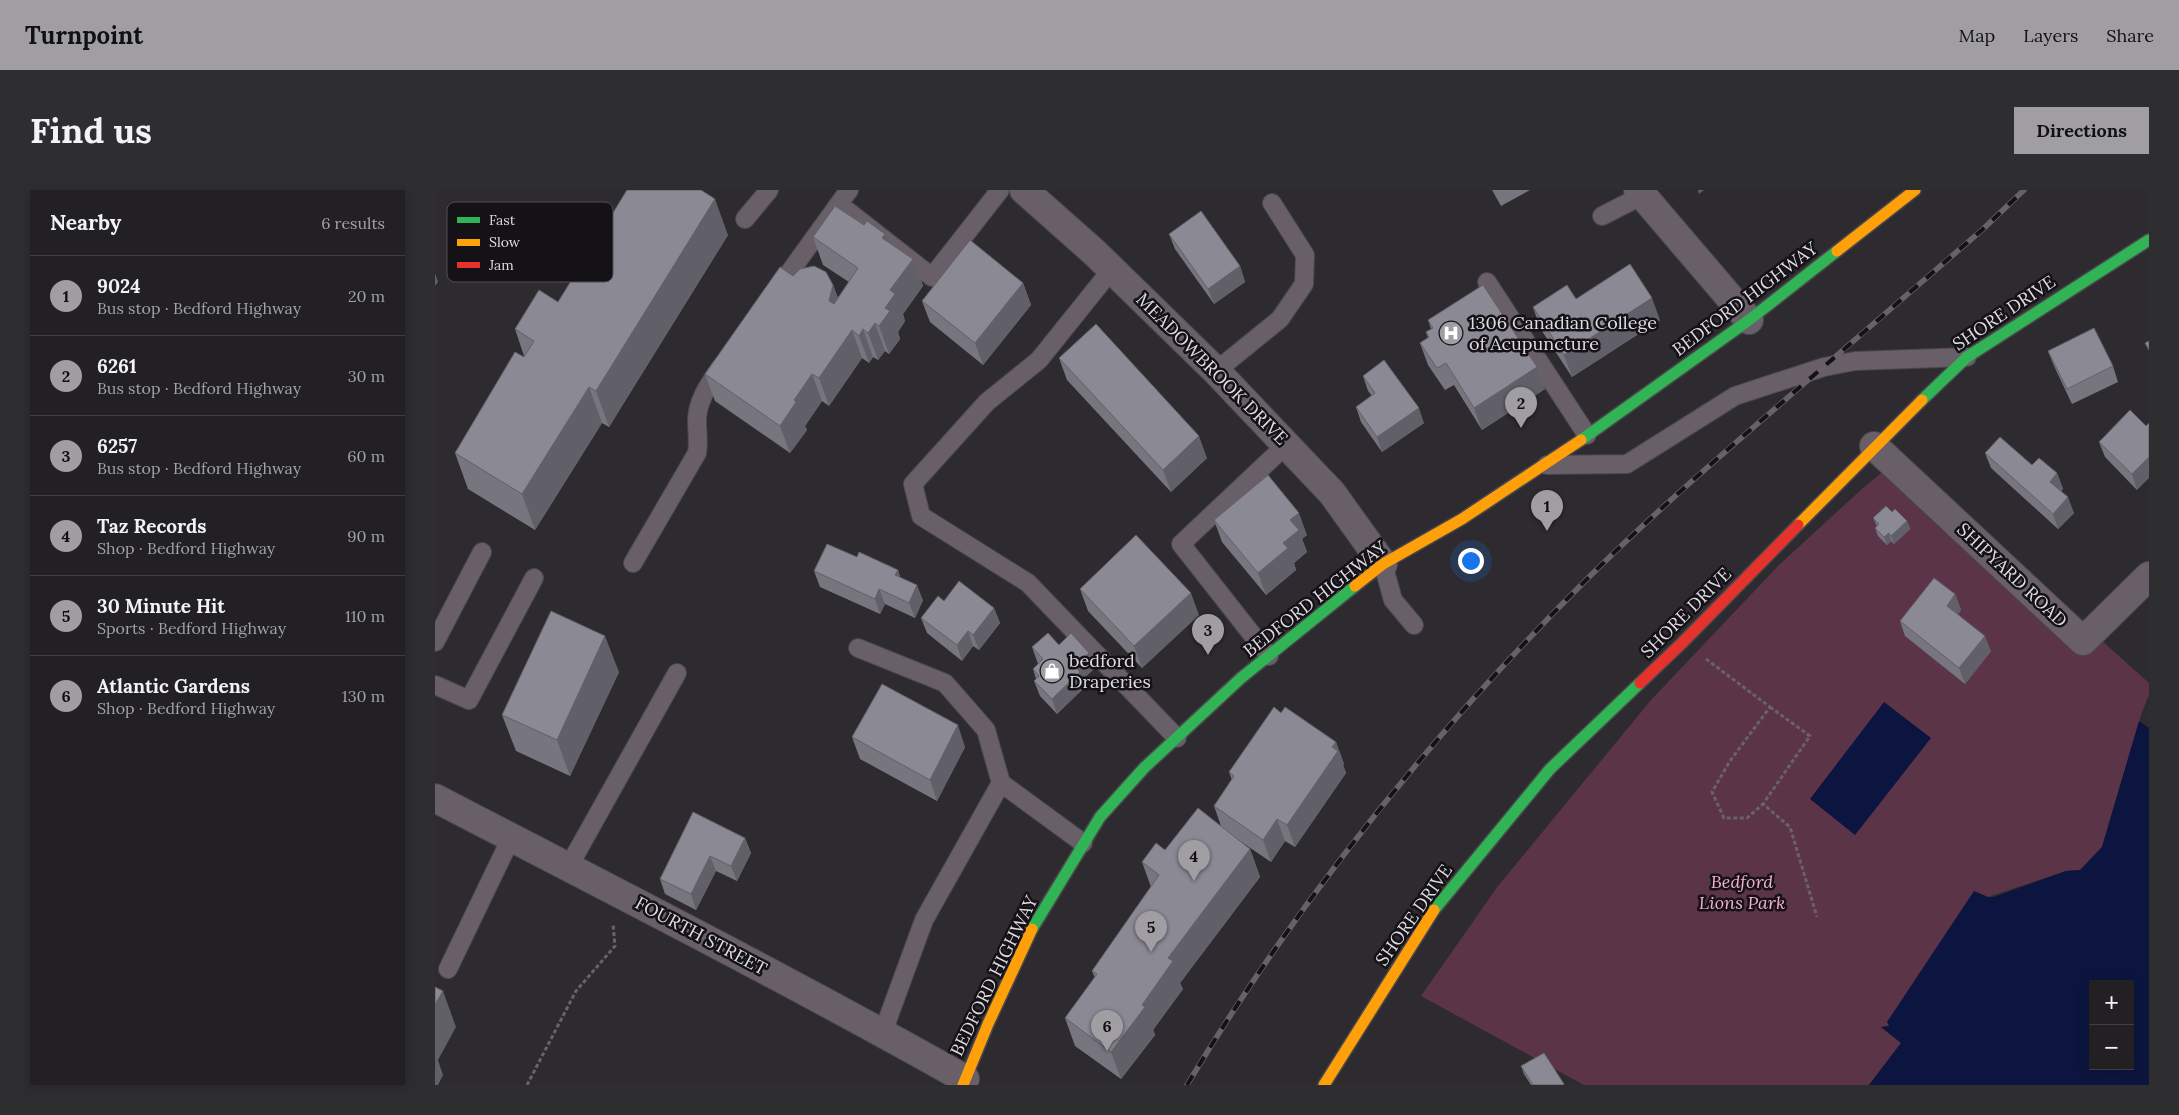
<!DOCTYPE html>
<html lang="en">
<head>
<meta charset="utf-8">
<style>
	body { margin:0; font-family:Lora,serif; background:#2e2d30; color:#f1f3f6 }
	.controls { position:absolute; right:15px; bottom:15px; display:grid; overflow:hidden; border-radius:0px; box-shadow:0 2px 12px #0003 }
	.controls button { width:45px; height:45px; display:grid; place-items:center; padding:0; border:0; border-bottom:1px solid #3f3e41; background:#222023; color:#f1f3f6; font:25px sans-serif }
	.you { position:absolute; left:1035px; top:370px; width:18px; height:18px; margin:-12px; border:4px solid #fff; border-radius:50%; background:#1a73e8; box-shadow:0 0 0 8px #1a73e833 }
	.badge { display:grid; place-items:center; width:32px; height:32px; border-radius:50%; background:#a09ea3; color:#111; font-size:16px; font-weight:700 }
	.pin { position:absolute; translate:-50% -41px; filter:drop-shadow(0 1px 2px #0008) }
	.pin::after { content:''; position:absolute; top:26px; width:18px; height:15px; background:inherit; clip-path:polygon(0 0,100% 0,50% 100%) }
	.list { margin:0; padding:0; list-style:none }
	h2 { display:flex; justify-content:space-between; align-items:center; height:65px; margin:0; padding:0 20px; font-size:21px }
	h2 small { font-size:16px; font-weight:400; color:#a2a3a6 }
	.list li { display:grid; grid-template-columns:32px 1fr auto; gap:15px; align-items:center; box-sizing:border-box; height:80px; padding:0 20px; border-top:1px solid #3f3e41 }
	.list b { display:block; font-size:19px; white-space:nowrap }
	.list p { margin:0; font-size:16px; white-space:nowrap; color:#a2a3a6 }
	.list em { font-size:16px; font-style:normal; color:#a2a3a6 }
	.map { position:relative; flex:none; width:1714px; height:895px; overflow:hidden; border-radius:0px }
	header { display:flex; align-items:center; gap:30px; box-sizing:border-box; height:70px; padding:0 25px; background:#a09ea3; color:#111 }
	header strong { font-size:24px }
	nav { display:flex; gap:28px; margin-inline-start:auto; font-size:18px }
	.intro { display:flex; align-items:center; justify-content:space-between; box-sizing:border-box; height:120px; padding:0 30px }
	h1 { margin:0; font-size:35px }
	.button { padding:12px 22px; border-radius:0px; background:#a09ea3; color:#111; font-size:18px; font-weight:700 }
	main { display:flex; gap:30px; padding:0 30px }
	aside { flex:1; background:#222023; border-radius:0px; box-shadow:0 2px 12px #0003 }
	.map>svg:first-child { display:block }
	.green { fill:#5b3547 }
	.water { fill:#0b153f; fill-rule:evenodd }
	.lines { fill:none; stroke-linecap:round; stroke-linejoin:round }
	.lane-casing { stroke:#49484b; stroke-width:20 }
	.street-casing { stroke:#49484b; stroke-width:30 }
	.fast-casing { stroke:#49484b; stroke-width:14 }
	.slow-casing { stroke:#49484b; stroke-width:14 }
	.jam-casing { stroke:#49484b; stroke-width:14 }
	.path { stroke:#6a626a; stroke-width:3; stroke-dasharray:4 2.5; stroke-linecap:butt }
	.lane { stroke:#695f69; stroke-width:18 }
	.street { stroke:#695f69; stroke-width:28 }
	.fast { stroke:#30b455; stroke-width:11 }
	.slow { stroke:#ff9f0a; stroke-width:11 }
	.jam { stroke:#e5322d; stroke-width:11 }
	.rail-casing { stroke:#686168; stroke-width:5.5 }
	.rail { stroke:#141216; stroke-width:4; stroke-dasharray:11; stroke-linecap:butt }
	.wall { fill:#77767f }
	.shaded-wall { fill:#616068 }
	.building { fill:#8a8994; stroke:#616068 }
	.labels { text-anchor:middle; stroke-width:5; stroke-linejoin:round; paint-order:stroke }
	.street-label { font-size:18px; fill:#dedce1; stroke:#141216 }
	.poi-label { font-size:18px; fill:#dedce1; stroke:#141216; text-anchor:start }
	.park-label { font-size:18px; font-style:italic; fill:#f6adcf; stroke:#141216 }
	.key { fill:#141216; stroke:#514f53; stroke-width:1 }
	.key-label { font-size:14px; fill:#dedce1 }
</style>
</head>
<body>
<header>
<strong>Turnpoint</strong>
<nav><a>Map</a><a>Layers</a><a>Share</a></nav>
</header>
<div class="intro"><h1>Find us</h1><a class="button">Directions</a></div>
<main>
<aside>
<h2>Nearby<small>6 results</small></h2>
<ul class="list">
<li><span class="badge">1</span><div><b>9024</b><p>Bus stop · Bedford Highway</p></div><em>20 m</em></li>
<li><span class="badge">2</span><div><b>6261</b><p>Bus stop · Bedford Highway</p></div><em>30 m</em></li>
<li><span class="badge">3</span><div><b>6257</b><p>Bus stop · Bedford Highway</p></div><em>60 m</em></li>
<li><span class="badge">4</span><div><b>Taz Records</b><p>Shop · Bedford Highway</p></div><em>90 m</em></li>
<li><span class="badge">5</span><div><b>30 Minute Hit</b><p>Sports · Bedford Highway</p></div><em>110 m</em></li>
<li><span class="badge">6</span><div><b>Atlantic Gardens</b><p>Shop · Bedford Highway</p></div><em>130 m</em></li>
</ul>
</aside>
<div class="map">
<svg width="1714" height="895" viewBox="0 0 1714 895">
	<rect width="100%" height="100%" fill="#2d2b2f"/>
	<path class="green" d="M1464 269 1714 493V505L1707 522 1667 657 1646 680 1631 681 1553 707 1454 836 1446 837 1466 853 1434 895H1149L986 806 1063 696 1216 510 1344 375 1429 297Z"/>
	<path class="water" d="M1449 512 1496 548 1420 645 1375 609Z
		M1704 531 1714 538V895H1434L1466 853 1446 837 1454 836 1452 832 1539 701 1553 707H1559L1631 681 1645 680 1667 657ZM1658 794H1695V876H1658Z"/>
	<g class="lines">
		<g class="lane-casing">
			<path id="lane" d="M405 15 497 87 565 0
				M1167 26 1208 5
				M310 29 334 0
				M677 79 604 170 552 212 478 294 486 326 593 393 742 548
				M1052 92 1152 245
				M341 101 414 0
				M781 181 845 129 869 94 870 65 837 13
				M1112 275 1192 274 1300 206 1389 177 1420 171 1532 167
				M198 373 262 263C264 251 262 243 262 231 262 210 275 193 286 177
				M948 374 958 410 979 435
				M0 452 47 362
				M423 458 510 493 551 540 566 593
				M834 466 746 354 851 255
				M0 495 34 510 99 388
				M134 676 242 483
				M13 779 76 648
				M448 842 489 730 566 593 648 653"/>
		</g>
		<g class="street-casing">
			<path id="street" d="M589 0 660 63 781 181 897 303 948 374
				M1203 0 1314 130
				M1439 256 1648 451 1714 386
				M0 608C177 700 356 791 530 889"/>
		</g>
		<g class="fast-casing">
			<path id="fast" d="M1487 210 1532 167 1714 50
				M1146 250 1314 130 1402 61
				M999 720 1115 579 1205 493
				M597 739 665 627 709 578 806 488 920 396"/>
		</g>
		<g class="slow-casing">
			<path id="slow" d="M1402 61 1480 0
				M1363 335 1487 210
				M920 396 948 374 1027 329 1146 250
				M528 895 553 834 597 739
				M889 895 999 720"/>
		</g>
		<g class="jam-casing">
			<path id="jam" d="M1205 493 1248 452 1363 335"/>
		</g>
		<path class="path" d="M1271 469 1335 517 1295 571 1277 602 1289 628H1312L1328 614
			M1335 517 1375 546 1328 614 1355 637 1382 727
			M92 895 141 801 180 756 178 734"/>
		<use href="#lane" class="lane"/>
		<use href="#street" class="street"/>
		<use href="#fast" class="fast"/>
		<use href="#slow" class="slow"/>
		<use href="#jam" class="jam"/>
		<g class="rail-casing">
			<path id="rail" d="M752 895C863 710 1001 539 1154 387 1228 314 1307 247 1386 179 1440 133 1493 86 1547 40L1589 0"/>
		</g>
		<use href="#rail" class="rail"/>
	</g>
	<path class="wall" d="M1057 0H1095L1066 16Z
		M429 35 450 44 452 52 478 69 488 96 468 124 470 131 463 142 465 149 454 164 450 161 443 170 438 167 434 173 427 168 394 216 387 211 370 236 372 240 355 263 280 211 270 184 358 86 398 95 403 108 414 92 388 75 378 47Z
		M734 44 805 76 810 92 779 114 740 59Z
		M293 45 174 237 167 233 100 340 33 299 20 263 89 166 80 139 123 112Z
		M588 93 596 115 548 175 495 132 487 111Z
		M1141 109 1225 130 1137 187 1105 138 1098 117Z
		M993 130 1102 177 1110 199 1047 240 1019 195 1010 200 993 175 985 153 993 148 991 142 996 139Z
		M1613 161 1678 176 1683 192 1637 214 1619 176Z
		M624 168 772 268 736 302 632 190Z
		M928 186 989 233 947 262 926 232 921 217 937 206 933 201Z
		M1711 236 1702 300 1670 267 1664 252Z
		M1550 263 1597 275 1622 283 1628 299 1626 301 1639 323 1623 339 1556 278Z
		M1457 322 1472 331 1475 339 1459 354 1456 351 1452 355 1443 346 1440 338 1442 336 1438 328Z
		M779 330 872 345 867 349 872 362 859 373 861 380 831 405 787 352Z
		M463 380 465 387 488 410 480 428 450 414 445 424 385 397 379 381Z
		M645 399 764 425 707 478 653 421Z
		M1520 404 1526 420 1523 424 1556 461 1530 494 1470 446 1465 431Z
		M509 411 559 418 565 433 544 460 538 456 527 471 492 443 486 428Z
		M624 455 660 478 648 489 650 497 622 524 605 506 599 491 601 489 598 479 603 474 597 457Z
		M184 482 135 586 81 561 67 525Z
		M846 523 901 552 909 574 908 575 911 583 860 657 850 651 836 672 799 647 815 659 825 687 745 793 748 799 718 840 720 845 686 889 640 856 630 828 660 788 657 781 716 697 707 672 730 660 786 636 779 616 797 590 794 582Z
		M417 547 530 557 502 611 425 569Z
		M310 648 316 663 302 691 281 681 261 720 230 704 225 689Z
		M1109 863 1129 895H1096L1089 884 1086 876Z"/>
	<path class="shaded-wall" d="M1263 0H1269L1264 4Z
		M280 9 293 45 174 237 161 201Z
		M450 44 460 71 447 48Z
		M478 69 488 96 468 124 470 131 463 142 465 149 454 164 444 136 455 100Z
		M805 76 810 92 779 114 773 99Z
		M0 83 3 92 0 96Z
		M588 93 596 115 548 175 540 153Z
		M398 95 408 122 394 111Z
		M1217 108 1225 130 1137 187 1129 165Z
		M440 133 450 161 443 170 433 143Z
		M428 139 438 167 434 173 424 146Z
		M417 140 427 168 394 216 384 188Z
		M1102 177 1110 199 1047 240 1039 218Z
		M377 184 387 211 370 236 372 240 355 263 345 236 359 210Z
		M154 197 167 233 100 340 87 304Z
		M984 218 989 233 947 262 942 247Z
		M764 246 772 268 736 302 728 280Z
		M1714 267V288L1702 300 1697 284Z
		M1622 283 1628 299 1621 307 1615 292Z
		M1633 307 1639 323 1623 339 1618 324Z
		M864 323 872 345 867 349 872 362 859 373 861 380 831 405 823 383 848 353 855 330Z
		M1472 331 1475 339 1459 354 1456 346Z
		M1454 343 1456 351 1452 355 1449 347Z
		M463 380 468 395 460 385Z
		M482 395 488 410 480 428 474 413Z
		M444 399 450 414 445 424 440 409Z
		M756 403 764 425 707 478 699 456Z
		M1520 404 1526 420 1518 431 1512 416Z
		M559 418 565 433 544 460 538 445Z
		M533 441 538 456 527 471 522 455Z
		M170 446 184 482 135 586 122 550Z
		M1550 446 1556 461 1530 494 1524 478Z
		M654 463 660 478 648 489 650 497 622 524 617 509 640 476Z
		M523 535 530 557 502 611 495 590Z
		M901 552 909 574 908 575 911 583 860 657 852 635Z
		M842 629 850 651 836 672 828 650Z
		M310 648 316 663 302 691 296 676Z
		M815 659 825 687 745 793 748 799 718 840 720 845 686 889 676 862 707 815 733 768Z
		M275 666 281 681 261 720 256 704Z
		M8 801 21 837 3 870 8 885 3 895H0V815Z"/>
	<path class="building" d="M192 0H266L280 9 161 201 154 197 87 304 20 263 80 162 89 167 99 151 80 139 104 100 123 112Z
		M400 16 429 35 432 31 450 44 447 48 478 69 455 100 460 104 450 118 455 121 444 136 440 133 433 143 428 139 424 146 417 140 384 188 377 184 359 210 361 212 345 236 270 184 345 77 358 86 365 79 379 76 391 82 398 95 394 111 399 114 423 78 378 47Z
		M766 21 805 76 773 99 734 44Z
		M535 50 588 93 540 153 487 111Z
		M1195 74 1217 108 1129 165 1098 117 1132 95 1141 109Z
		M1048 95 1102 177 1039 218 1011 173 1002 178 985 153 994 147 991 142 998 138 993 130Z
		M661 134 764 246 728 280 624 168Z
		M1659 138 1678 176 1632 199 1613 161Z
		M1714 151V160L1710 153Z
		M949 170 984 218 942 247 921 217 940 203 928 186Z
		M1695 220 1711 236 1714 233V267L1697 284 1664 252Z
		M1565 247 1597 275 1604 268 1622 283 1615 292 1633 307 1618 324 1550 263Z
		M833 285 864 323 855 330 864 340 848 353 853 358 823 383 779 330Z
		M1451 316 1457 322 1460 319 1472 331 1456 346 1454 343 1449 347 1440 338 1444 334 1438 328Z
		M701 345 756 403 699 456 645 399Z
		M392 354 422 367 424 362 463 380 460 385 482 395 474 413 444 399 440 409 379 381Z
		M1499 388 1520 404 1512 416 1550 446 1524 478 1465 431Z
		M524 391 559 418 538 445 533 441 522 455 486 428 503 406 509 411Z
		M116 421 170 446 122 550 67 525Z
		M613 443 624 455 636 443 654 463 640 476 645 482 617 509 599 491 604 486 598 479 608 469 597 457Z
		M447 494 523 535 495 590 417 547Z
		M839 517 846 523 850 517 901 552 897 557 903 561 852 635 842 629 828 650 779 616 799 586 794 582Z
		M763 618 815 659 733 768 738 771 707 815 710 817 676 862 630 828 662 784 657 781 724 685 707 672 721 653 730 660Z
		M258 622 310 648 296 676 275 666 256 704 225 689Z
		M0 797 8 801 0 815Z
		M1109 863 1129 894 1128 895H1098L1086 876Z"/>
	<defs>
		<g id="hospital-disc" transform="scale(1.25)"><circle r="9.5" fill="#a09ea3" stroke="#141216"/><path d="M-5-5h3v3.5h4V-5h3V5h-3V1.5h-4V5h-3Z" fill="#fff"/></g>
		<g id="shop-disc" transform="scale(1.25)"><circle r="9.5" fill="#a09ea3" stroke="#141216"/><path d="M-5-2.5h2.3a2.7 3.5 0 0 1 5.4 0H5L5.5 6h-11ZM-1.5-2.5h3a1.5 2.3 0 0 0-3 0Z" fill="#fff"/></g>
	</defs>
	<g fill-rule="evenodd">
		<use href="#hospital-disc" x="1016" y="143"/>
		<use href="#shop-disc" x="617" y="481"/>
	</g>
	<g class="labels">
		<g class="street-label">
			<text transform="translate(1310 109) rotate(-37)" y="6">BEDFORD HIGHWAY</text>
			<text transform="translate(1569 123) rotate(-34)" y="6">SHORE DRIVE</text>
			<text transform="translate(777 179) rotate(45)" y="6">MEADOWBROOK DRIVE</text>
			<text transform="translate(1577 385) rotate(43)" y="6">SHIPYARD ROAD</text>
			<text transform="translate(880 409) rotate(-38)" y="6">BEDFORD HIGHWAY</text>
			<text transform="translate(1251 423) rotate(-45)" y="6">SHORE DRIVE</text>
			<text transform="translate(979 725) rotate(-55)" y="6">SHORE DRIVE</text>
			<text transform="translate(266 746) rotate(28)" y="6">FOURTH STREET</text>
			<text transform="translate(559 786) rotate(-64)" y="6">BEDFORD HIGHWAY</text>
		</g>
		<g class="poi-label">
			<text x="1034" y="139">1306 Canadian College<tspan x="1034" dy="21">of Acupuncture</tspan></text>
			<text x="634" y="477">bedford<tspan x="634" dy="21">Draperies</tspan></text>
		</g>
		<g class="park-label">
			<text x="1307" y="698">Bedford<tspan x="1307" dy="21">Lions Park</tspan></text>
		</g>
	</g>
	<rect x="12" y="12" width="166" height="80" rx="8" class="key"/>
	<rect x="22" y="27" width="23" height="6" fill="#30b455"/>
	<rect x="22" y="49" width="23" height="7" fill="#ff9f0a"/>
	<rect x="22" y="72" width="23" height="6" fill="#e5322d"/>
	<g class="key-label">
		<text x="54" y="35">Fast</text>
		<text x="54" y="57">Slow</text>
		<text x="54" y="80">Jam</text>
	</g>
</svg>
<div class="controls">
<button>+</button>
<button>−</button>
</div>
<div class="you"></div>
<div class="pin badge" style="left:1112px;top:341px">1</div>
<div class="pin badge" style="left:1086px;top:238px">2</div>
<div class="pin badge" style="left:773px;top:465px">3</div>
<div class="pin badge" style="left:759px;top:691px">4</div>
<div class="pin badge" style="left:716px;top:762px">5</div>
<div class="pin badge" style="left:672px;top:861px">6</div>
</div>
</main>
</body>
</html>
